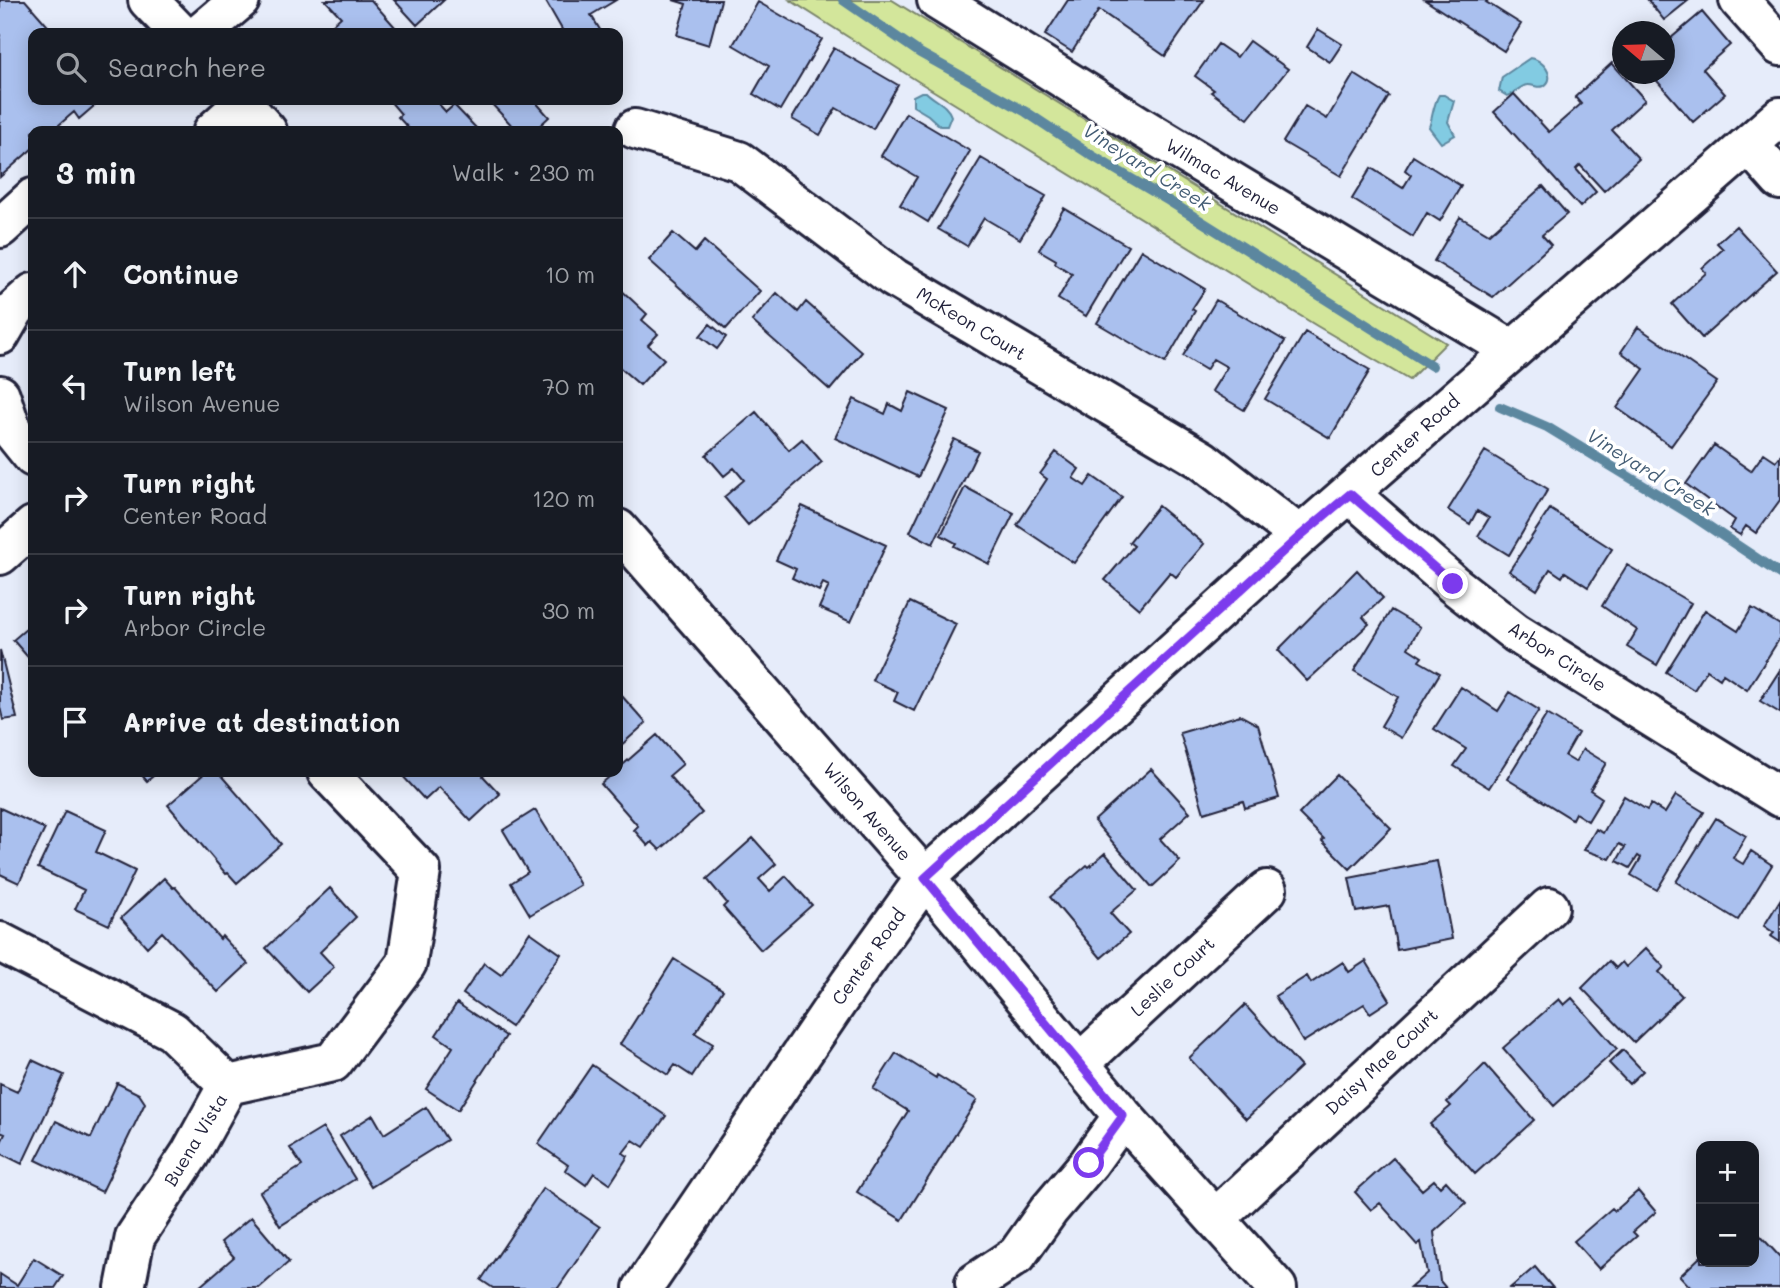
<!DOCTYPE html>
<html lang="en">
<head>
<meta charset="utf-8">
<style>
	body { margin:0; font-family:Mali,sans-serif; background:#242831; color:#f1f3f6 }
	.controls { position:absolute; right:21px; bottom:21px; display:grid; overflow:hidden; border-radius:14px; box-shadow:0 4px 18px #0003 }
	.controls button { width:63px; height:63px; display:grid; place-items:center; padding:0; border:0; border-bottom:2px solid #363941; background:#171b24; color:#f1f3f6; font:35px sans-serif }
	.compass { position:absolute; left:1612px; top:21px; width:63px; height:63px; border-radius:50%; background:#171b24; box-shadow:0 4px 18px #0003; rotate:289deg }
	.stop { position:absolute; width:21px; height:21px; margin:-16px; border:5px solid #7c3aed; border-radius:50%; background:#fff }
	.stop.end { background:#7c3aed; border-color:#fff; box-shadow:0 2px 7px #0008 }
	.list { margin:0; padding:0; list-style:none }
	h2 { display:flex; justify-content:space-between; align-items:center; height:91px; margin:0; padding:0 28px; font-size:30px }
	h2 small { font-size:23px; font-weight:400; color:#9ea1a6 }
	.list li { display:grid; grid-template-columns:46px 1fr auto; gap:21px; align-items:center; box-sizing:border-box; height:112px; padding:0 28px; border-top:2px solid #363941 }
	.list b { display:block; font-size:26px; white-space:nowrap }
	.list p { margin:0; font-size:23px; white-space:nowrap; color:#9ea1a6 }
	.list em { font-size:23px; font-style:normal; color:#9ea1a6 }
	.icon { flex:none; width:38px; height:38px; fill:none; stroke:currentColor; stroke-width:2; stroke-linecap:round; stroke-linejoin:round }
	.map { position:relative; flex:none; width:1780px; height:1288px; overflow:hidden }
	.search { position:absolute; background:#171b24; box-shadow:0 4px 18px #0003; left:28px; top:28px; width:595px; height:77px; display:flex; align-items:center; gap:18px; box-sizing:border-box; padding:0 24px; border-radius:14px; color:#9ea1a6; font-size:26px }
	.panel { position:absolute; background:#171b24; box-shadow:0 4px 18px #0003; left:28px; top:126px; width:595px; height:651px; border-radius:14px }
	.map>svg:first-child { display:block }
	.green { fill:#d3e69b; stroke:#7a846b; stroke-width:2 }
	.water { fill:#82cbe2; stroke:#5c879f; stroke-width:2 }
	.lines { fill:none; stroke-linecap:round; stroke-linejoin:round }
	.stream { stroke:#5c879f; stroke-width:10 }
	.building { fill:#aac0ee; stroke:#22223b; stroke-width:2 }
	.minor-casing { stroke:#22223b; stroke-width:44 }
	.minor { stroke:#fff; stroke-width:38 }
	.route { stroke:#7c3aed; stroke-width:9 }
	.labels { text-anchor:middle; stroke-width:7; stroke-linejoin:round; paint-order:stroke }
	.street-label { font-size:18px; fill:#22223b; stroke:#fff }
	.water-label { font-size:19px; font-style:italic; fill:#445d75; stroke:#fff }
</style>
</head>
<body>
<div class="map">
<svg width="1780" height="1288" viewBox="0 0 1780 1288">
	<rect width="100%" height="100%" fill="#e6ecfa"/>
	<filter id="ink" filterUnits="userSpaceOnUse"><feTurbulence type="fractalNoise" baseFrequency=".0143" numOctaves="2"/><feDisplacementMap in="SourceGraphic" scale="14" xChannelSelector="R" yChannelSelector="G"/><feConvolveMatrix kernelMatrix="1 2 1 2 8 2 1 2 1" color-interpolation-filters="sRGB"/></filter>
	<g filter="url(#ink)">
		<path class="green" d="M790 0H892L1446 343 1409 380 1317 326 919 82Z"/>
		<path class="water" d="M1530 58C1541 58 1558 77 1544 86 1538 89 1533 84 1527 85 1520 86 1514 94 1507 96L1499 91 1502 77Z
			M921 92H926C935 101 947 104 951 116L947 126H940L928 115 913 106V96Z
			M1439 95H1444L1454 101 1448 122 1455 135 1441 143 1429 127C1433 116 1433 105 1439 95Z"/>
		<g class="lines">
			<path class="stream" d="M843 0 920 53 1026 112 1091 155 1169 201 1432 366
				M1500 407 1547 427 1690 514 1780 574"/>
		</g>
		<path class="building" d="M0 0H25L54 33H33V100H101L79 119 74 112 52 131H33V148L0 177Z
			M325 0H371L396 28 391 33H323L341 17Z
			M394 0H444L417 25Z
			M545 0H616L591 15 602 33H564Z
			M673 0H721L709 45 677 35 686 4Z
			M1068 0H1204L1165 56 1099 10 1072 52 1045 35Z
			M1425 0H1488L1486 2 1521 24 1504 51Z
			M1648 0H1689L1664 20Z
			M758 2 822 39 780 110 753 94 769 66 733 45Z
			M1702 12 1730 45 1703 69 1725 94 1693 122 1651 74H1664V44Z
			M1318 29 1342 44 1330 62 1307 47Z
			M1249 41 1288 69 1248 119 1211 92 1214 90 1195 76 1218 44 1237 57Z
			M834 48 898 85 873 129 836 108 820 135 792 119Z
			M1612 63 1645 100 1612 130 1639 159 1604 191 1580 165 1576 169 1596 192 1580 207 1494 112 1514 94 1549 132 1581 104 1575 97Z
			M1354 74 1389 96 1341 176 1283 142 1305 106 1327 119Z
			M389 100H435L446 112 454 105 479 131H411L398 117 401 114Z
			M488 100H534L549 117 534 131H517Z
			M906 113 970 151 928 222 900 205 917 177 881 156Z
			M1413 156 1461 186 1440 221 1427 213 1413 237 1352 199 1371 168 1403 188 1411 175 1405 170Z
			M981 158 1046 196 1020 239 984 218 967 246 938 229Z
			M1543 186 1567 214 1542 235 1551 245 1493 297 1434 261 1460 217 1489 234Z
			M1064 208 1128 246 1086 316 1058 299 1072 274 1055 263 1056 260 1039 250Z
			M1736 226 1777 271 1702 338 1672 304 1706 273 1702 268 1723 249 1717 243Z
			M673 233 695 252 704 241 760 291 726 329 649 260Z
			M1141 250 1205 289 1192 309 1195 311 1165 363 1097 323Z
			M618 287 647 314 642 320 658 334 648 345 664 359 640 385 618 366Z
			M777 293 798 312 806 302 862 352 830 390 752 321Z
			M1216 300 1285 341 1244 410 1212 391 1227 367 1213 359 1206 370 1183 356Z
			M710 324 726 337 717 349 700 336Z
			M1638 327 1717 382 1671 446 1617 408 1644 369 1621 352Z
			M1305 332 1370 370 1330 438 1265 399Z
			M910 392 949 410 918 477 835 438 854 399 885 414 889 404 902 411Z
			M756 412 789 450 802 439 822 462 748 525 724 497 744 480 734 468 724 476 706 455Z
			M954 439 978 451 933 544 910 532Z
			M1714 445 1751 471 1764 453 1776 461 1780 456V500L1756 533 1746 526 1740 535 1730 529 1735 520 1686 484Z
			M1485 451 1548 489 1509 555 1478 536 1489 518 1477 511 1470 524 1448 510Z
			M1056 452 1079 469 1073 478 1085 486 1092 476 1122 497 1074 563 1017 525 1047 479 1040 474Z
			M965 487 1014 513 989 564 954 546 956 543 941 535Z
			M802 506 886 545 851 622 819 608 829 586 823 583 819 591 792 578 796 569 776 560Z
			M1158 506 1204 544 1176 577 1170 572 1139 609 1105 580 1134 546 1129 542Z
			M1550 509 1612 549 1588 587 1565 572 1562 577 1550 569 1537 590 1509 571Z
			M1627 565 1691 603 1657 665 1627 647 1637 630 1602 606Z
			M1357 570 1383 598 1363 617 1369 624 1307 681 1278 650Z
			M910 602 956 624 914 711 894 701 898 692 872 680Z
			M1752 608 1780 625V638L1747 690 1723 674 1720 679 1707 670 1694 690 1666 672 1705 610 1738 631Z
			M1391 610 1420 627 1408 648 1422 657 1419 661 1440 673 1401 738 1381 726 1398 697 1354 671Z
			M33 623V663L13 640Z
			M0 650 17 718 3 720 0 707Z
			M1780 670V713L1760 701Z
			M1461 687 1498 711 1510 692 1539 710 1489 788 1454 766 1466 749 1434 729Z
			M621 695 646 723 618 748V698Z
			M1547 714 1578 733 1565 756 1575 762 1583 749 1606 763 1590 790 1602 798 1588 821 1575 813 1572 819 1507 779Z
			M1240 715 1258 725 1279 798 1245 808 1243 801 1204 813 1180 733Z
			M657 735 683 764 669 776 702 813 660 850 652 842 648 846 634 830 638 826 601 784Z
			M1151 769 1190 812 1160 839 1180 861 1152 887 1094 821Z
			M139 772H158L147 781Z
			M206 772H218L281 844 237 883 228 873 226 874 168 805Z
			M399 772H482L484 774 483 776 500 794 471 821 439 787 425 800Z
			M1337 775 1391 828 1350 869 1322 841 1324 839 1299 814Z
			M1676 795 1704 812 1657 890 1631 875 1641 858 1638 856 1630 868 1617 861 1625 847 1619 844 1610 859 1584 850 1596 829 1603 833 1624 796 1647 810 1651 804 1665 813Z
			M0 808 45 829 19 883 0 874Z
			M535 810 550 834H551L580 885 530 915 511 883 528 872 503 830Z
			M65 811 106 830 96 852 135 871 109 925 75 909 84 890 38 868Z
			M1716 818 1746 836 1733 858 1743 864 1751 851 1772 865 1738 920 1676 882Z
			M753 838 776 864 759 879 770 891 786 876 812 905 761 950 723 907 727 903 707 879Z
			M1105 853 1137 890 1110 913 1129 934 1101 958 1050 897 1087 865 1089 867Z
			M1437 861 1452 939 1397 950 1389 906 1356 912 1349 878Z
			M164 878 173 888 175 887 220 939 222 936 248 964 218 992 162 932 147 947 121 918Z
			M330 888 356 917 320 952 334 967 307 992 266 948Z
			M1780 900V942L1771 936 1774 933 1764 926Z
			M530 932 561 954 511 1027 463 994 484 963 501 975Z
			M1646 948 1664 967 1659 972 1682 996 1634 1042 1582 988 1609 961 1616 968 1622 962 1626 967Z
			M674 959 723 990 695 1033 713 1044 692 1076 675 1065 668 1075 620 1044Z
			M1366 961 1390 1000 1370 1013 1364 1004 1303 1042 1275 996 1307 976 1311 983 1343 962 1349 972Z
			M1572 998 1617 1049 1554 1106 1503 1048 1559 999 1564 1005Z
			M457 1003 506 1036 458 1110 426 1089 453 1047 436 1035Z
			M1245 1005 1301 1067 1246 1119 1189 1058Z
			M1623 1050 1643 1071 1629 1084 1609 1063Z
			M896 1053 936 1078 937 1075 977 1100 902 1220 857 1192 908 1111 873 1089Z
			M32 1060 64 1075 22 1164 0 1153V1144L5 1134 0 1132V1084L17 1092Z
			M1485 1064 1534 1120 1475 1174 1430 1124 1451 1106 1447 1102Z
			M592 1065 666 1116 644 1147 633 1140 623 1153 628 1156 610 1184 594 1173 586 1185 565 1170 568 1165 538 1144Z
			M117 1083 139 1094 145 1103 102 1192 36 1160 56 1121 91 1138Z
			M426 1107 447 1140 371 1187 340 1136 373 1115 384 1134Z
			M323 1128 355 1179 280 1226 260 1192 302 1166 290 1148Z
			M1393 1158 1422 1190 1434 1180 1440 1187 1446 1181 1466 1203 1434 1232 1440 1281 1446 1288H1410L1427 1273 1421 1242 1417 1245 1380 1203 1371 1210 1355 1192Z
			M543 1188 600 1227 558 1288H493L481 1280Z
			M1638 1191 1656 1212 1633 1232 1637 1236 1599 1269 1574 1241 1612 1208 1615 1211Z
			M251 1217 289 1262 259 1288H198L234 1257 221 1242Z
			M1754 1229 1780 1257V1288H1691L1680 1276 1701 1256V1262H1754Z
			M34 1258 63 1276 55 1288H0V1274L17 1285Z
			M1535 1267 1553 1288H1510Z"/>
		<g class="lines">
			<g class="minor-casing">
				<path id="minor" d="M148 0 180 33
					M937 0 1146 130 1512 350
					M1739 0 1780 46
					M201 33 240 0
					M239 100 267 131
					M635 129 739 161 894 278 1202 460 1300 536
					M213 131 243 104
					M1749 145 1780 180
					M0 228 33 198
					M0 335 15 309 33 293
					M0 395 12 431 33 457
					M1350 494 1453 584 1516 633 1780 797
					M618 529 925 878 1123 1116 1277 1288
					M0 555 33 526
					M0 942 172 1031 228 1085 190 1154 135 1237 125 1288
					M1079 1064 1267 890
					M228 1085 333 1062 407 963 421 871 327 772
					M1216 1218 1549 907
					M975 1283 1017 1255 1049 1210 1089 1163 1123 1116
					M643 1288 850 983 925 878 1300 536 1780 117"/>
			</g>
			<use href="#minor" class="minor"/>
		</g>
	</g>
	<g class="lines" filter="url(#ink)">
		<path class="route" d="M1089 1163 1123 1116 925 878 1300 536 1350 494 1453 584"/>
	</g>
	<g class="labels">
		<g class="street-label">
			<text transform="translate(1223 177) rotate(31)" y="6">Wilmac Avenue</text>
			<text transform="translate(971 324) rotate(31)" y="6">McKeon Court</text>
			<text transform="translate(1415 436) rotate(-42)" y="6">Center Road</text>
			<text transform="translate(1557 657) rotate(33)" y="6">Arbor Circle</text>
			<text transform="translate(867 812) rotate(49)" y="6">Wilson Avenue</text>
			<text transform="translate(869 957) rotate(-55)" y="6">Center Road</text>
			<text transform="translate(1173 977) rotate(-43)" y="6">Leslie Court</text>
			<text transform="translate(1382 1062) rotate(-43)" y="6">Daisy Mae Court</text>
			<text transform="translate(196 1140) rotate(-59)" y="6">Buena Vista</text>
		</g>
		<g class="water-label">
			<text transform="translate(1147 167) rotate(32)" y="7">Vineyard Creek</text>
			<text transform="translate(1651 472) rotate(32)" y="7">Vineyard Creek</text>
		</g>
	</g>
</svg>
<div class="controls">
<button>+</button>
<button>−</button>
</div>
<svg class="compass" viewBox="-18 -18 36 36"><path d="M0-13l5 13h-10z" fill="#e53935"/><path d="M0 13l5-13h-10z" fill="#9ea1a6"/></svg>
<div class="stop" style="left:1089px;top:1163px"></div>
<div class="stop end" style="left:1453px;top:584px"></div>
<div class="search"><svg class="icon" aria-label="search" viewBox="0 0 24 24"><circle cx="10" cy="10" r="6"/><path d="M15 15l6 6"/></svg>Search here</div>
<section class="panel">
<h2>3 min<small>Walk · 230 m</small></h2>
<ul class="list">
<li><svg class="icon" aria-label="ahead" viewBox="0 0 24 24"><path d="M12 20V5M6 11l6-6 6 6"/></svg><div><b>Continue</b></div><em>10 m</em></li>
<li><svg class="icon" aria-label="left" viewBox="0 0 24 24"><path d="M17 20v-9H6M10 6l-5 5 5 5"/></svg><div><b>Turn left</b><p>Wilson Avenue</p></div><em>70 m</em></li>
<li><svg class="icon" aria-label="right" viewBox="0 0 24 24"><path d="M7 20v-9h11M14 6l5 5-5 5"/></svg><div><b>Turn right</b><p>Center Road</p></div><em>120 m</em></li>
<li><svg class="icon" aria-label="right" viewBox="0 0 24 24"><path d="M7 20v-9h11M14 6l5 5-5 5"/></svg><div><b>Turn right</b><p>Arbor Circle</p></div><em>30 m</em></li>
<li><svg class="icon" aria-label="arrive" viewBox="0 0 24 24"><path d="M6 21V4h12l-3 4 3 4H6"/></svg><div><b>Arrive at destination</b></div></li>
</ul>
</section>
</div>
</body>
</html>
